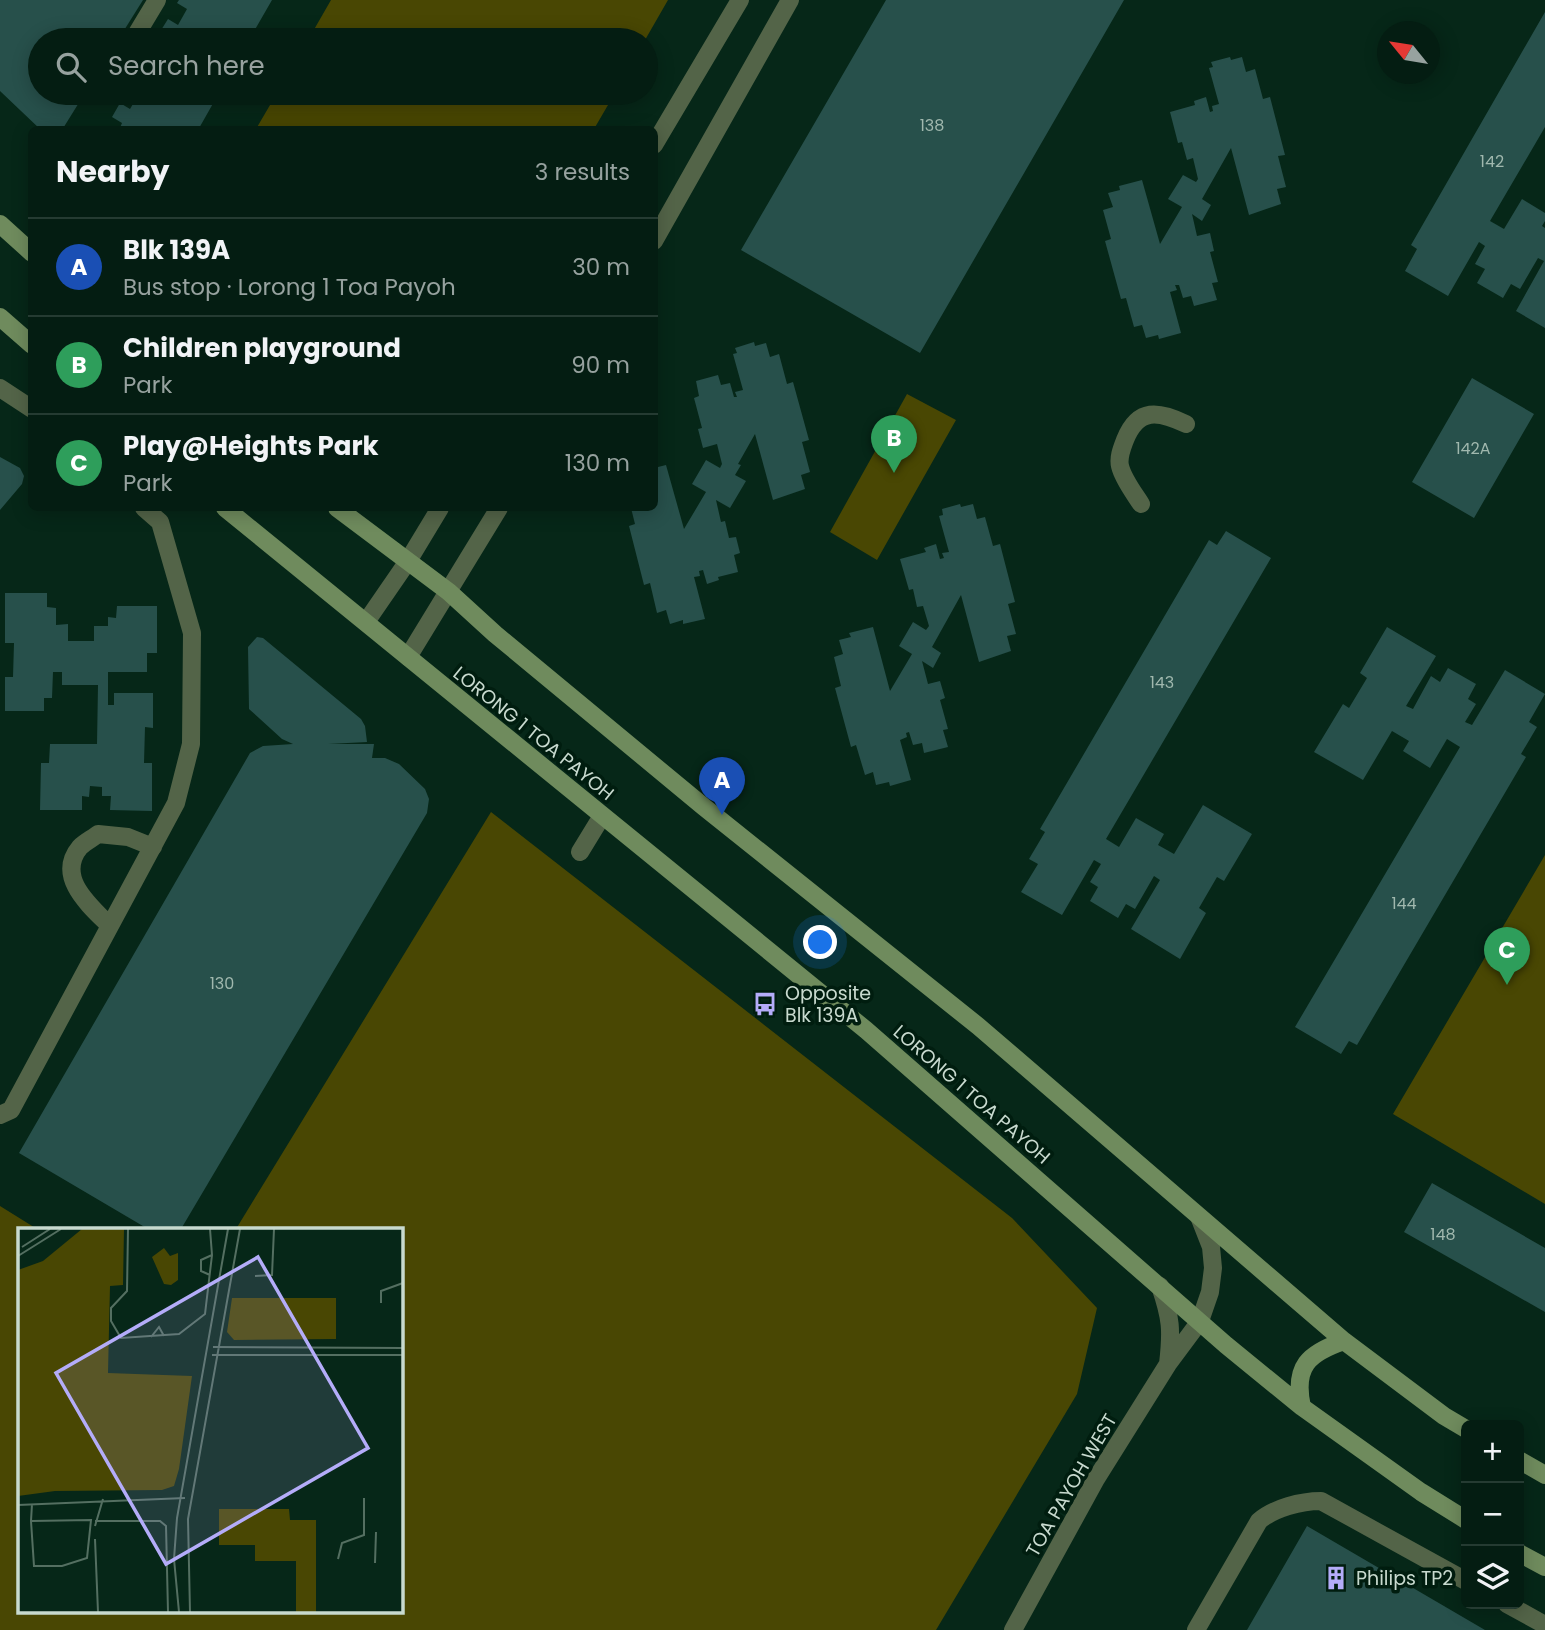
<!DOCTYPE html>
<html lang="en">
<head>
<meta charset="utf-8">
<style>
	body { margin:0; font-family:Poppins,sans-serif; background:#0d261b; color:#f1f3f6 }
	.controls { position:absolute; right:21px; bottom:21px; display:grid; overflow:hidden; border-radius:10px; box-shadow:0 4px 18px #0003 }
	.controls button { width:63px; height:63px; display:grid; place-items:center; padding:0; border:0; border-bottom:2px solid #253b32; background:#041d12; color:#f1f3f6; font:35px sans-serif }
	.compass { position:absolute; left:1377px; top:21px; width:63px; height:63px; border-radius:50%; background:#041d12; box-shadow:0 4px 18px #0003; rotate:300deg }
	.you { position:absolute; left:821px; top:943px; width:24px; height:24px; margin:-18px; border:5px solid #fff; border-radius:50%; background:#1a73e8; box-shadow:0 0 0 10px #1a73e833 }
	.badge { display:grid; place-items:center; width:46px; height:46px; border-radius:50%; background:#b4acf9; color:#fff; font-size:23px; font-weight:700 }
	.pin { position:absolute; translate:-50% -58px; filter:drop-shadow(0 2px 4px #0008) }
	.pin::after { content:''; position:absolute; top:37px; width:24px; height:21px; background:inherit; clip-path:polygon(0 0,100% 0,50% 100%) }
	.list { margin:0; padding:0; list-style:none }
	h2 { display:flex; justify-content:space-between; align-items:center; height:91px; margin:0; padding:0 28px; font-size:30px }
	h2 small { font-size:23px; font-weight:400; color:#97a29f }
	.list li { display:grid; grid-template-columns:46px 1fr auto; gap:21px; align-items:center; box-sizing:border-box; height:98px; padding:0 28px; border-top:2px solid #253b32 }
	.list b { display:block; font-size:26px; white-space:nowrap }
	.list p { margin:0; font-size:23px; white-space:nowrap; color:#97a29f }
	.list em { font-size:23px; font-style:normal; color:#97a29f }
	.icon { flex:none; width:38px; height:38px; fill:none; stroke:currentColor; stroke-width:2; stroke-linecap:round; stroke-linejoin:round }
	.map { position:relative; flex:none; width:1545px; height:1630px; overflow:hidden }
	.search { position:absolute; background:#041d12; box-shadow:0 4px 18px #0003; left:28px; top:28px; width:630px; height:77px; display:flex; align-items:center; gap:18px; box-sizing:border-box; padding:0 24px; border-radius:38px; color:#97a29f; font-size:26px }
	.panel { position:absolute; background:#041d12; box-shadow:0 4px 18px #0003; left:28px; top:126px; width:630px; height:385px; border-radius:10px }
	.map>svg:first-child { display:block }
	.green { fill:#494703 }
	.building { fill:#27504b }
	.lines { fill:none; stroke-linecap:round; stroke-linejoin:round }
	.service { stroke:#536448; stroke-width:18 }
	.minor { stroke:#536448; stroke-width:18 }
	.secondary { stroke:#6f8b5d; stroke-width:18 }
	.labels { text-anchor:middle; stroke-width:7; stroke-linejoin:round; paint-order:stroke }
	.number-label { font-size:16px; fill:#a0b8ae }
	.street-label { font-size:19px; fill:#c8dacf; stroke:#001d0f }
	.poi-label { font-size:19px; fill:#c8dacf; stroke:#001d0f; text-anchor:start }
	.inset-road { fill:none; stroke:#546f61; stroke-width:2 }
	.view { fill:#b4acf9; fill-opacity:0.15; stroke:#b4acf9; stroke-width:3.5 }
	.inset-edge { fill:none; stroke:#c8dacf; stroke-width:3.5 }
</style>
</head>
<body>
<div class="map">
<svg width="1545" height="1630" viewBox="0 0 1545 1630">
	<rect width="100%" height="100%" fill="#062718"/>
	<path class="green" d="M331 0H668L645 40H308Z
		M277 93H615L594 129H256Z
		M907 394 956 420 877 560 830 532Z
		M491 812 1012 1218 1097 1308 1077 1394 936 1630H0V1206L37 1229H19V1611H401V1229H236Z
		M1545 855V1204L1393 1114Z"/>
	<path class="building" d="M0 0H143L118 40H40V93H85L62 130H41L0 91Z
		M179 0H272L249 40H169L158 35 168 19 178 25 187 9 177 3Z
		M886 0H1124L920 353 741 250Z
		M1545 12V127L1490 221 1504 229 1522 199 1545 213V221L1542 226 1545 228V328L1516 311 1544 261 1538 258 1520 289 1511 284 1503 298 1477 283 1485 269 1475 264 1485 246 1479 242 1448 296 1405 271 1417 249 1411 245Z
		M1230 57 1231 60 1242 57 1246 72 1255 69 1263 99 1270 97 1285 155 1278 156 1286 187 1277 189 1281 204 1249 215 1231 148 1202 199 1211 205 1202 221 1192 214 1197 236 1210 233 1214 251 1210 252 1218 282 1212 283 1217 300 1194 306 1191 296 1183 298 1179 285H1175L1177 290 1170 292 1181 333 1159 339 1158 335 1146 338 1142 325 1134 327 1126 298 1121 299 1105 241 1111 239 1103 210 1113 207 1108 193 1120 190 1119 186 1142 180 1160 244 1182 207 1168 199 1183 175 1196 182 1198 179 1193 158 1187 160 1182 142 1178 143 1170 112 1195 105 1194 101 1206 97 1210 112 1213 111 1212 106 1219 104 1209 68 1213 67 1211 62Z
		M129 93H219L198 130H119L122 123 112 117 120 103 130 109 137 97Z
		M754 342 755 346 766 343 770 357 779 354 787 384 793 382 809 440 802 442 810 472 801 475 805 489 773 500 755 434 738 464 741 465 735 475 746 481 730 508 716 500 721 522 725 521 729 538 736 537 740 553 734 555 738 572 718 577 719 580 707 584 703 570 699 571 700 576 694 577 705 619 683 624V620L670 624 666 610 657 613 650 583 644 585 629 526 635 524 631 508H654V468L666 465 684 529 706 492 692 484 706 460 720 468 722 464 717 444 703 448 698 429 702 428 694 398 699 396 696 381 718 375 721 385 730 383 734 397H737L735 392 743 390 733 354 737 353 735 348Z
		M1472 378 1534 414 1474 518 1412 482Z
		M0 457 20 468 24 476 22 484 0 510Z
		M960 504 961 507 973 504 977 519 985 517 993 546 1000 544 1015 602 1008 604 1016 634 1007 636 1011 651 979 662 961 595 932 647 941 653 933 668 922 661 928 684 940 681 945 698 940 700 948 729 943 730 948 747 924 753 922 743 913 745 909 732 906 733 907 737 900 740 911 780 890 786 889 782 876 785 873 772 865 775 856 745 851 747 835 688 841 686 834 657 843 654 839 640 851 637 849 633 873 627 890 691 912 654 899 646 913 622 926 630 929 626 923 606 917 607 913 589 909 590 900 559 926 552 924 548 936 544 940 559 944 558 942 553 949 552 939 516 943 515 942 509Z
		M1226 531 1271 558 1106 839 1119 847 1136 818 1164 834 1158 845 1174 854 1203 805 1252 834 1224 881 1217 877 1199 908 1206 913 1180 959 1131 929 1160 880 1154 876 1135 909 1126 904 1118 918 1090 901 1098 887 1090 882 1101 864 1094 860 1062 915 1021 892 1038 864 1029 859 1045 832 1040 829 1209 540 1217 545Z
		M5 593H47V607L56 608V625L68 624V641H94V626H108V617L116 618 117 606H157V653H147V672H108V705H114V693H153V728L145 727 144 763H152V811L110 810 111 796H102V787L90 786 89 797 82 796V810H40L41 763H49L50 744H97L98 685H62V672H53L52 698H44V711H5V677H13L14 643H5Z
		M1387 627 1436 656 1406 706 1413 709 1431 676 1440 682 1448 668 1476 684 1468 699 1476 704 1465 722 1472 725 1505 670 1545 694 1529 722 1537 727 1521 754 1526 757 1357 1045 1349 1041 1341 1054 1295 1027 1460 747 1447 739 1430 768 1403 751 1409 741 1392 731 1363 780 1314 752 1343 704 1349 708 1367 678 1360 673Z
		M257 637 263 638 361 719 365 726 367 742 328 744H374L372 758H385L399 764 425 789 429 799 427 813 181 1229H148L19 1153 250 753 263 746 293 744 282 739 249 709 248 647Z
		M1432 1183 1545 1248V1312L1404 1232Z
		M1307 1526 1485 1630H1247Z"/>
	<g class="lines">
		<path class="service" d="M133 40 157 0
			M0 388 32 409
			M1141 504C1134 493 1123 479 1120 466 1118 457 1122 448 1125 440 1138 407 1159 411 1186 424
			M110 926C90 906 55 877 80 847 85 842 93 838 98 834L128 837 153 847
			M0 1115 11 1110 176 803 191 744 192 633 160 522 144 508
			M1507 1604 1545 1625
			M1196 1630 1259 1521C1274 1508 1301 1501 1321 1501L1466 1581"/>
		<path class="minor" d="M654 145 740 0
			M654 241 790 0
			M366 622 408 561 440 508
			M408 657 499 508
			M580 852 602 816
			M1160 1286C1171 1318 1172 1330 1168 1364
			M1013 1630 1096 1479 1168 1364 1200 1321 1210 1292 1213 1268 1211 1247 1200 1219"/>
		<path class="secondary" d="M0 224 32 253
			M0 317 32 345
			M225 508 866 1030 1226 1345 1302 1407 1421 1492 1466 1520
			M337 508 449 592 495 634 704 807 978 1026 1344 1341 1444 1416 1466 1429
			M1302 1407C1293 1366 1309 1353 1344 1341
			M1519 1460 1545 1475
			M1519 1553 1545 1567"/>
	</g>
	<defs>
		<g id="bus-bare" transform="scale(1.89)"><path d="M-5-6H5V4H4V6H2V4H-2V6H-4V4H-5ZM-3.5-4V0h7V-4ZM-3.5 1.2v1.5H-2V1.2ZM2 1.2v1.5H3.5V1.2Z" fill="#b4acf9" stroke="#001d0f" stroke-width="2.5" paint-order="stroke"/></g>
		<g id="building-bare" transform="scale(1.89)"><path d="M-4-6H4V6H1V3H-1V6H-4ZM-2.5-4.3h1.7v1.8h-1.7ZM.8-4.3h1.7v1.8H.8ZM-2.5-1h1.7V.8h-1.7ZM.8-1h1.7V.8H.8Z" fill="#b4acf9" stroke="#001d0f" stroke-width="2.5" paint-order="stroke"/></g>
	</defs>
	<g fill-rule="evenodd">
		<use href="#bus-bare" x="765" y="1004"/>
		<use href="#building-bare" x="1336" y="1578"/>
	</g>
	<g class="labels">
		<g class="number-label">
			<text x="932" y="131">138</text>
			<text x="1492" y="167">142</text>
			<text x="1473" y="454">142A</text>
			<text x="1162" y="688">143</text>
			<text x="1404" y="909">144</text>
			<text x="222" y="989">130</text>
			<text x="1443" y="1240">148</text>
		</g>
		<g class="street-label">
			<text transform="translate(534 733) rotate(39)" y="7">LORONG 1 TOA PAYOH</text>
			<text transform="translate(972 1094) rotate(41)" y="7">LORONG 1 TOA PAYOH</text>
			<text transform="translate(1071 1485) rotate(-60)" y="7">TOA PAYOH WEST</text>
		</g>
		<g class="poi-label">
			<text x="785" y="1000">Opposite<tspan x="785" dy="22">Blk 139A</tspan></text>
			<text x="1356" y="1585">Philips TP2</text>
		</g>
	</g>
	<g transform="translate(18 1228)">
		<rect width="385" height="385" fill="#062718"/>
		<path d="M64 1H106L105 57 92 58 90 145 174 148 161 241 156 258 144 262 37 263 0 268V42L25 33ZM146 20 152 28 160 25V52L153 57 146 56 134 29ZM214 70H318V111L216 112 209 104ZM201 281H271L272 292H298V384H278V333H237V317H201Z" fill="#494703"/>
		<path class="inset-road" d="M110 1 109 63 93 80V93L103 110 161 106 187 86 194 27 192 1M4 19 32 1M0 28 43 1M192 47 183 43V32L194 27M237 48 254 47 256 1M363 75V63L385 55M133 109 141 99 146 108M195 119 385 120M194 127H385M0 277 167 270M13 293 73 292 69 330 44 338H16L13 293 14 276M77 293H142L148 298 150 384M77 298 85 271M77 311 80 384M320 331 324 315 346 307V270M357 335 358 304M161 384 156 331 159 290 210 1M172 384 170 291 222 1"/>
		<path class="view" d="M240 29 350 220 148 336 38 145Z"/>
		<rect width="385" height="385" class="inset-edge"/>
	</g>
</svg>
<div class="controls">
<button>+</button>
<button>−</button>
<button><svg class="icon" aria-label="layers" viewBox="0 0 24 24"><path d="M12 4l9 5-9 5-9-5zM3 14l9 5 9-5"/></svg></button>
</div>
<svg class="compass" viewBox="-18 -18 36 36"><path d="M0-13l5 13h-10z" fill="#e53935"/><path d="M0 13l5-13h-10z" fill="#97a29f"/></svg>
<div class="you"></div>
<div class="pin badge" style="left:722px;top:815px;background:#1a4fb4">A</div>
<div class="pin badge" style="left:894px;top:473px;background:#2e9e5b">B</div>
<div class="pin badge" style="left:1507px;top:985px;background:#2e9e5b">C</div>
<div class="search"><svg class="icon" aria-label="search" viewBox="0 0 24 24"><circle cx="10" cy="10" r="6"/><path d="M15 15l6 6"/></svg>Search here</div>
<section class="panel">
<h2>Nearby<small>3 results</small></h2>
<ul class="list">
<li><span class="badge" style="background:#1a4fb4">A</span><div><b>Blk 139A</b><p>Bus stop · Lorong 1 Toa Payoh</p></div><em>30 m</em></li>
<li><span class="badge" style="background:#2e9e5b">B</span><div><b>Children playground</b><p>Park</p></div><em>90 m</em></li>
<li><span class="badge" style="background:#2e9e5b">C</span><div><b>Play@Heights Park</b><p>Park</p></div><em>130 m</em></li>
</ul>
</section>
</div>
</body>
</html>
